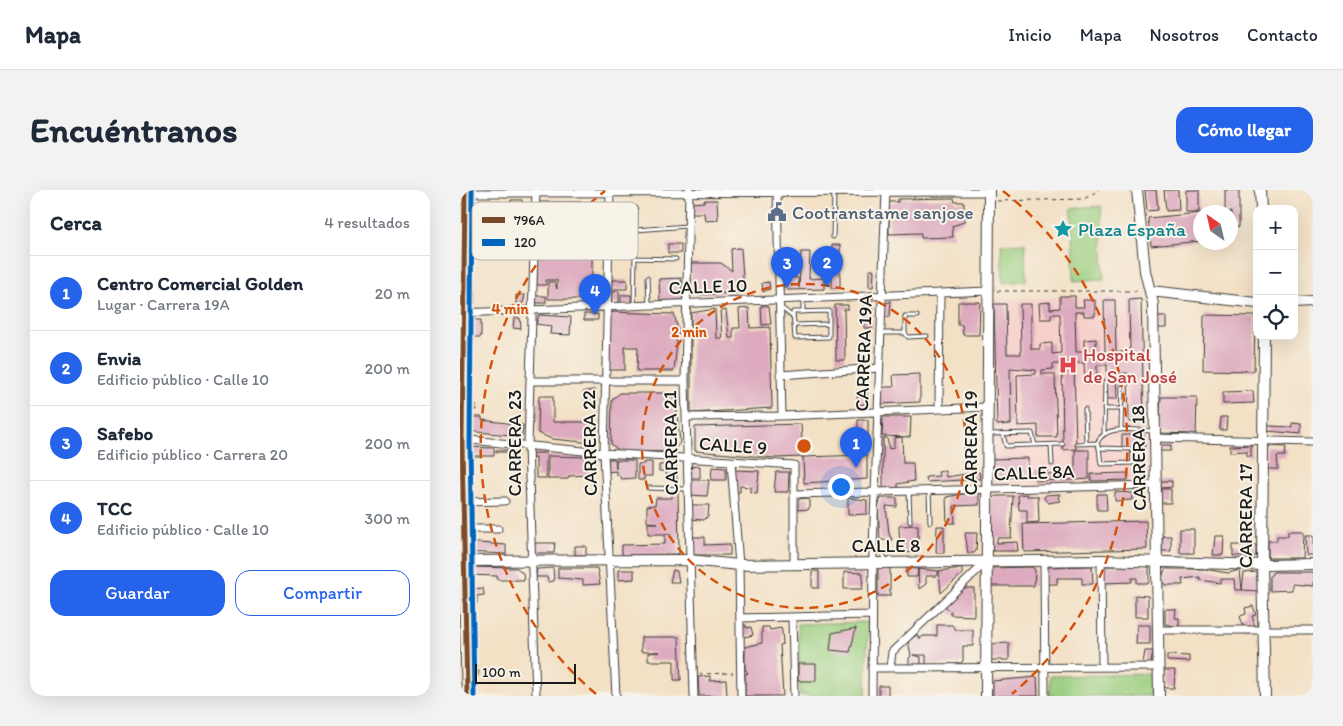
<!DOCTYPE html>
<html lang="es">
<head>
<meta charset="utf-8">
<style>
	body { margin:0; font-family:Itim,sans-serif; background:#f2f2f3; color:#1f2937 }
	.controls { position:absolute; right:15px; top:15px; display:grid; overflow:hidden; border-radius:10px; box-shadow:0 5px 20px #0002 }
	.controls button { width:45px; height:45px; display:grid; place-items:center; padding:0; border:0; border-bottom:1px solid #e0e1e3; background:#fff; color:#1f2937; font:25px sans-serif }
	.compass { position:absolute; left:733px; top:15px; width:45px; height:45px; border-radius:50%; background:#fff; box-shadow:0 5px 20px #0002; rotate:326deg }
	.scale { position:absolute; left:15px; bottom:12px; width:101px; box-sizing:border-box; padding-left:5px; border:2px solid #1c1c1c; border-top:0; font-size:14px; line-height:18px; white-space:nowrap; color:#1c1c1c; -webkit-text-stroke:4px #f7f3e8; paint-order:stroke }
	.you { position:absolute; left:380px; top:296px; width:18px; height:18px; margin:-12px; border:4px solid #fff; border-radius:50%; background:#1a73e8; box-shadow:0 0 0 8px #1a73e833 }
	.badge { display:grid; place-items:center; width:32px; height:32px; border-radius:50%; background:#2563eb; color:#fff; font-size:16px; font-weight:700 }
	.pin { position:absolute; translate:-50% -41px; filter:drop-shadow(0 1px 2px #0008) }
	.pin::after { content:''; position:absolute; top:26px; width:18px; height:15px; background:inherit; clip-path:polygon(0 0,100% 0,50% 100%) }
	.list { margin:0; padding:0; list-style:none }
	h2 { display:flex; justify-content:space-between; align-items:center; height:65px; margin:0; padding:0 20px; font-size:21px }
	h2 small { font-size:16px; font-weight:400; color:#747a83 }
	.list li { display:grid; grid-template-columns:32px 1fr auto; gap:15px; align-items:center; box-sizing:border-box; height:75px; padding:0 20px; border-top:1px solid #e0e1e3 }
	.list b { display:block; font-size:19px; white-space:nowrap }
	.list p { margin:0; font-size:16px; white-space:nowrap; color:#747a83 }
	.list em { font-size:16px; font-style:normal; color:#747a83 }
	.actions { display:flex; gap:10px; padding:15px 20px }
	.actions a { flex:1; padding:11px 0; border:1px solid #2563eb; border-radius:15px; text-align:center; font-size:18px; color:#2563eb }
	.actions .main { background:#2563eb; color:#fff }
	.icon { flex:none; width:28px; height:28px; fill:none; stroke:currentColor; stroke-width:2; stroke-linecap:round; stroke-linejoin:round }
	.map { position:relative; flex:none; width:853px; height:506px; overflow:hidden; border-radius:15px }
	header { display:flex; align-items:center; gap:30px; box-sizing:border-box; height:70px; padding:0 25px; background:#fff; border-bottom:1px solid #e0e1e3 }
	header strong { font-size:24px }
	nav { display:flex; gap:28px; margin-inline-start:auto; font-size:18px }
	.intro { display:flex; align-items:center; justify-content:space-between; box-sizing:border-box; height:120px; padding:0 30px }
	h1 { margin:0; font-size:35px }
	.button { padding:12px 22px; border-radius:15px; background:#2563eb; color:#fff; font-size:18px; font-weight:700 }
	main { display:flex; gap:30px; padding:0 30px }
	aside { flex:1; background:#fff; border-radius:15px; box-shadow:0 5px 20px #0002 }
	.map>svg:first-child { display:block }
	.built { fill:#f7d0cb }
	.green { fill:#99cd7e; stroke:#5a744d }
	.building { fill:#ddaabf }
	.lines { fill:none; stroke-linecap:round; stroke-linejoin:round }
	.lane-casing { stroke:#3c3935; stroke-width:5 }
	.street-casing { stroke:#3c3935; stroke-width:9 }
	.secondary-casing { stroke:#3c3935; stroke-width:12 }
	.path { stroke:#3c3935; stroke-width:1; stroke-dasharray:4 4; stroke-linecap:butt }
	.lane { stroke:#fff; stroke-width:3 }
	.street { stroke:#fff; stroke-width:7 }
	.secondary { stroke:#fff; stroke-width:10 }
	.bus-1-casing { stroke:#f7f3e8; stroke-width:9 }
	.bus-2-casing { stroke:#f7f3e8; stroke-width:9 }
	.bus-1 { stroke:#7a4b2a; stroke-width:5 }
	.bus-2 { stroke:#0065bd; stroke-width:5 }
	.ring { fill:none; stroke:#d4530e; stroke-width:2.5; stroke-dasharray:9 6 }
	.labels { text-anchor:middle; stroke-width:4; stroke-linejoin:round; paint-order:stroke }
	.service-label { font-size:19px; fill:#4e5e75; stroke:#f7f3e8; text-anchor:start }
	.culture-label { font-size:19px; fill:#0d838f; stroke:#f7f3e8; text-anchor:start }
	.street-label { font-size:19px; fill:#1c1c1c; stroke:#f7f3e8 }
	.health-label { font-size:19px; fill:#be3a42; stroke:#f7f3e8; text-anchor:start }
	.key { fill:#f7f3e8; stroke:#b5b2ab; stroke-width:1 }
	.key-label { font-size:14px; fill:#1c1c1c }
	.centre { fill:#d4530e; stroke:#f7f3e8; stroke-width:2.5 }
	.ring-label { font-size:15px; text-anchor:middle; font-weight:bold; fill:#d4530e; stroke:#f7f3e8; stroke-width:4; stroke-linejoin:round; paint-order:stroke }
</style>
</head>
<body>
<header>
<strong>Mapa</strong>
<nav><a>Inicio</a><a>Mapa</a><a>Nosotros</a><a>Contacto</a></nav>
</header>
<div class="intro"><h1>Encuéntranos</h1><a class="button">Cómo llegar</a></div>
<main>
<aside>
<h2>Cerca<small>4 resultados</small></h2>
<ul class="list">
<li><span class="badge">1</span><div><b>Centro Comercial Golden</b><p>Lugar · Carrera 19A</p></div><em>20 m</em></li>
<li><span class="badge">2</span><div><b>Envia</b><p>Edificio público · Calle 10</p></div><em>200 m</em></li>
<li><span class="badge">3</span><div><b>Safebo</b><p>Edificio público · Carrera 20</p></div><em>200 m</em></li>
<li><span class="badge">4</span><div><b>TCC</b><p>Edificio público · Calle 10</p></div><em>300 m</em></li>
</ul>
<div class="actions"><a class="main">Guardar</a><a>Compartir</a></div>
</aside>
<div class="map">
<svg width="853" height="506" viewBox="0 0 853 506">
	<rect width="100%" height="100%" fill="#f7f3e8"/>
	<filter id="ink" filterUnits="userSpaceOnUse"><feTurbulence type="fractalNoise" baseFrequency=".02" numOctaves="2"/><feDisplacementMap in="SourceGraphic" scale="10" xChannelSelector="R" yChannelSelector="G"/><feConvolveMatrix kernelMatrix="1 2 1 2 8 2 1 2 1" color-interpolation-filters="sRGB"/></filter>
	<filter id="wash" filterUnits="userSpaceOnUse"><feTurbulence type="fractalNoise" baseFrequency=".0096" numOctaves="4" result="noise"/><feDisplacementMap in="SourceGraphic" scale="20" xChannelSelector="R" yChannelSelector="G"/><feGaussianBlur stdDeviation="1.12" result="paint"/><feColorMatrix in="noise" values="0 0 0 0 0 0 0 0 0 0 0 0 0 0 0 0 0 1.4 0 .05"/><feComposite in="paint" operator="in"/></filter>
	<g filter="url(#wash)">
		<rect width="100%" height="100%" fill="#f3e0c5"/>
		<path class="built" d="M682 105 689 291 531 295 533 109Z"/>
		<path class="green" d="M641 16 644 89 614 91 611 18Z
			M565 53 566 91 543 93 541 54Z
			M408 432 406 506H340L338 434Z
			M691 484 690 506H590V486Z"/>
		<g id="blocks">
			<path class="building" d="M685 0H696L698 20 687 21Z
				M704 0H718L719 20 706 21Z
				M726 0H739V22H726Z
				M765 0H779V37H771V22H765Z
				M494 8 495 12H504V32L492 36 493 47 461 48V43L429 44V12H438V9Z
				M51 10H62V26L50 25Z
				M244 10H257L258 30 245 31 244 23H232V13L244 12Z
				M77 12H132V109H88V92H95L97 99V90H86V95H77Z
				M741 23V51L691 56 688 28Z
				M208 54H221V63H208Z
				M372 55H380V98H372Z
				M281 58 284 102 239 105 231 98V73H261L272 81 271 59Z
				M341 62H350L349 89 364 88V99L328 100 323 97V88L330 87 338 88 339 98Z
				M409 80H414L413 97H409Z
				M221 88 223 110 200 111 199 89Z
				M152 90H167V99H151Z
				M309 92 310 99 303 102 302 93Z
				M159 101V114H151V102Z
				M15 103V114H6L4 104Z
				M56 105H65L63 113 56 114Z
				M161 105H171V114H161Z
				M75 106H86V113H75Z
				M600 106H615V117H624L623 110H635V126H624V122H615L616 162H624V150L636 149V162H645L644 110H655L656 162H670L669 110 681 109 684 232H669L668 183 656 184 657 209H648L647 175H637V194H625L624 173H614L616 259 603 260 602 174H593V179L582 180V184H595L597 247H578V235L558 236 557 185 576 184V180L550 178 551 234 537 235 534 114H546L547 164H561L560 114H571V159H580V154L592 153V164L601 163 600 124H591V129H580L579 113 590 112V119L600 118Z
				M431 111 430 127H424L426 113Z
				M404 112H410L412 115V138H404Z
				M498 112H520L519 145H503L502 135H498Z
				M375 115H388V119H384L385 170H376Z
				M301 116H309L311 134 302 135Z
				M289 118 290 138 310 137 312 218 231 223V123L255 119 256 148H262L260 121 266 120 269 148H273V138H280L279 119Z
				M149 122 214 124 219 144 215 146 217 153 214 181H177L178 157H165V180H148Z
				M124 124H138V130H124Z
				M79 125 111 127 110 145 90 144 91 136 76 134Z
				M744 125 795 126 794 181 743 180Z
				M698 126H706V138H698Z
				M54 128H60L61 139 53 138Z
				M3 130H21V147H14V154H3Z
				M5 166H12V186H4Z
				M460 184V212L419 214V197H434L433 185Z
				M6 199 13 200V214H16V220H5Z
				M134 200 137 213 126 214 123 202Z
				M397 201H407V214L398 215Z
				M793 201 794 213 763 214V202Z
				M160 203H209L216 211 220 253 212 262 160 261 151 254 152 210Z
				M79 206H93V232H133V253L92 249 78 243Z
				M701 207H737L736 244 699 243Z
				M4 227H22V230L63 235 62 246 6 241Z
				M423 227H451L450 247 422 246Z
				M761 227H767L766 240H760Z
				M398 230H408V249L398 248Z
				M832 233 841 234V244L808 241V236L832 237Z
				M341 234 343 267 315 268 235 261V237Z
				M662 245H684L685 257 662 258Z
				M442 247 443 273H453L454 291 438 294V299H423V248H427L429 259 434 258V248Z
				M699 255H711V261H699Z
				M791 255V266H787V261L770 262V256Z
				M806 256 826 257 825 266H817L818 279H806Z
				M3 257 34 258V266H3Z
				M36 260H54L56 274H52L53 262H36Z
				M615 260H629V289L615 290Z
				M74 263H86V288H76V268H71Z
				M407 265V289L344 293 343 267Z
				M88 266 130 267 132 285 109 286 108 289H88Z
				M568 268V287L536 288 532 269Z
				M150 269H155L156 279V270H175V288L161 289 159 285H156V281L147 282V271Z
				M184 272H192V286H184V290H178V274H184Z
				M216 274 217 290H207L206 281H199V275Z
				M240 276V288H229V277Z
				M252 277 266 278V290H251Z
				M684 279 685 289 676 290 675 280Z
				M275 280 299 281 297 303 290 302V297L280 296V302H273Z
				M575 280H587V284L614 283V290L575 291Z
				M485 281 486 287 519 282 520 289 467 292 466 287 479 286 478 282Z
				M316 282H329L328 302H314Z
				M668 283V290L631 291V284Z
				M230 290H249L247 306 230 305Z
				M701 291H712V297L701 298Z
				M700 299H711V313H700Z
				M212 302H218L219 364 162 365V355L205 354V344H211H188V333H198L187 332V316L195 315 196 308H212Z
				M516 302 519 305V315L494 316 495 333H487L486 307Z
				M655 302 672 303V310L655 311Z
				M567 304V306H578L579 332 567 333V320H559L558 305Z
				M600 304 598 308 600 311 588 313 584 308 586 305Z
				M637 304H646L647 320H637Z
				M536 306H553L551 348H537V353L557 352 558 361H533L531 357V309Z
				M349 308V319L335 320 337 309Z
				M388 308 407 310V324L388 325Z
				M421 308H437V317L426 316 429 344 432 350H420L418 317Z
				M230 315H249L248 326 244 330 229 329Z
				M686 331 687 359 564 362 563 334Z
				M458 335V362L440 363 439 336Z
				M477 336H484V363H476Z
				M720 339H734V363H720Z
				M828 341H843L842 368H808V351H817V346H828Z
				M505 343H517L516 361 514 363H508Z
				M845 345H853V365H846Z
				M702 346H711V361H702Z
				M755 346H764L763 365H753Z
				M231 347H245V355L270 354V365H232Z
				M5 352 46 355V364L6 362Z
				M74 353H95L94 363H74Z
				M773 355H796V366H773Z
				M115 356H126V365H115Z
				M632 376 633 394H622V388H597V394H585L584 377Z
				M642 376H689V393H677V388H672V392L642 393Z
				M7 377 57 378 63 383 64 390H38L37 386 6 385Z
				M418 377H430V406H418Z
				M572 377 575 380 574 396H530V378Z
				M93 378 94 391 88 392 87 387H76L77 379Z
				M98 378H137L140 394 123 395V390L98 388Z
				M447 378 479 381 502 378V384L481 403 479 381 476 386H466V394L459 399 458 379 457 387H447Z
				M705 379H744L768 383 780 380 782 400H775L774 389H761L760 393 740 390V387L722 389 723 395H705L702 388Z
				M158 380H174V389L158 390Z
				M213 380 217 381 219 392H210Z
				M352 381H359V398H352Z
				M384 382 403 383 402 399H384Z
				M799 382V401L782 400 784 383Z
				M813 382H853V396L832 394V400L810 401V387Z
				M23 398 24 405 17 406V414L7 415 6 400Z
				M501 398H514V426L491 425V421L485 416Z
				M675 405 688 406V427H675Z
				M793 416 796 425 792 426 795 436 784 439 780 426 786 424 785 418Z
				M705 419H716L715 428H719V437L705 434Z
				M286 435V438L291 437 293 445 284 447 281 436Z
				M477 435H492L496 440H513V456H503V471L499 474 466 475V465H453L461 467V475H449V468L451 466 448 450 457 445 460 449 463 446H477Z
				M677 435H690V454H676Z
				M302 437H309L310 440 321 438 322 441 323 454 320 455 323 506H285V484L288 483 285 479V457L302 453Z
				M396 438 390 462 370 460 372 443Z
				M181 447H219L221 490H214V471H188V463L199 462H181Z
				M549 453V470H531V454Z
				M685 461H693L691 474 683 473Z
				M707 465 729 466V472L707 471Z
				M338 474H356V491H338Z
				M704 480H715L714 498H706L703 495Z
				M9 481H19L16 495 9 494Z
				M250 486V491L266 490 267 506H239L238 487Z
				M577 487 578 506H533V491Z
				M419 496H428V506H419Z"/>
		</g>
	</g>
	<g filter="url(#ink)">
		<use href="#blocks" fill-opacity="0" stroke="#3c3935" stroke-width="1"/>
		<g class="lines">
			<g class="lane-casing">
				<path id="lane" d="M176 40 227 36
					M373 47 374 3
					M149 52H176
					M175 68 216 69
					M188 87 189 115
					M343 109V122
					M174 115 176 18
					M319 116 333 127
					M369 121V147L335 148 333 122Z
					M334 135 369 134
					M420 143H445V126H457
					M445 143 448 147 467 146
					M625 219 626 254
					M644 219H661
					M661 240 662 197
					M644 243 645 192
					M529 244 572 243 575 255
					M543 244 546 256 603 254
					M637 253 639 258 672 259 673 273 641 274 639 258
					M616 254 637 253C645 234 674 240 692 241
					M591 255 592 274
					M188 298 227 299
					M449 301 450 332
					M469 301 470 332
					M414 358 421 361 426 370"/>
			</g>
			<g class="street-casing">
				<path id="street" d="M76 0 68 255 76 506
					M150 0 144 263 156 506
					M229 0 225 191 234 506
					M317 0 322 226
					M5 3 529 2
					M0 123 528 101
					M320 185 419 178
					M71 191H225
					M479 218 480 103
					M226 227 322 226 527 217
					M695 248 853 252
					M0 249 144 263 334 275V373
					M271 272 279 375 281 506
					M334 304 696 295
					M2 312 45 311
					M3 339H38
					M641 370 642 477
					M584 371 585 506
					M280 428 412 425
					M332 428 334 506
					M699 440H853
					M412 478 699 477
					M430 478 432 462 526 372
					M412 506 413 358 426 0"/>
			</g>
			<g class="secondary-casing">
				<path id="secondary" d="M5 0C0 169 2 337 7 506
					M677 0 685 81 693 114 699 506
					M800 0 801 19
					M691 101 797 113
					M834 113 853 112
					M804 146 802 375 805 506
					M0 371 229 370 279 375 641 370 802 375 853 374
					M526 506 529 0"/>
			</g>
			<path class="path" d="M537 11 624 9 639 0
				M537 101H681
				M239 484 273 483"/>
			<use href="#lane" class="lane"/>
			<use href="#street" class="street"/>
			<use href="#secondary" class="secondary"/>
			<g class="bus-1-casing">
				<path id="bus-1" d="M5 0 2 253 7 506"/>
			</g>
			<g class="bus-2-casing">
				<path id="bus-2" d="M12 0 10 253 14 506"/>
			</g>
			<use href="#bus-1" class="bus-1"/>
			<use href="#bus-2" class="bus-2"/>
		</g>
	</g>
	<g class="ring">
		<circle cx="344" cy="256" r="162"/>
		<path d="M136 504A324 324 0 0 1 145 1M543 1A324 324 0 0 1 552 504"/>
	</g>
	<defs>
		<g id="civic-bare" transform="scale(1.5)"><path d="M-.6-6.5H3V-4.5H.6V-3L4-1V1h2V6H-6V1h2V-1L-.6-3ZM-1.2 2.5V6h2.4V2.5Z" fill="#5c6f8a" stroke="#f7f3e8" stroke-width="2.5" paint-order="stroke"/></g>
		<g id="sight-bare" transform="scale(1.5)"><path d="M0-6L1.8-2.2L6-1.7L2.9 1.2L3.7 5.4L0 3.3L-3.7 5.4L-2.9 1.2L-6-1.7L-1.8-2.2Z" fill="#0f9aa8" stroke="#f7f3e8" stroke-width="2.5" paint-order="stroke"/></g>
		<g id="hospital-bare" transform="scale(1.5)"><path d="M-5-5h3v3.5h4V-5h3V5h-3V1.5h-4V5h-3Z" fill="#e0444e" stroke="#f7f3e8" stroke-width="2.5" paint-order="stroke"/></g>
	</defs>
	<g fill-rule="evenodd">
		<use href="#civic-bare" x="317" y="22"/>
		<use href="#sight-bare" x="603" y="39"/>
		<use href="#hospital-bare" x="608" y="175"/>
	</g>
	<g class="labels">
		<g class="service-label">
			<text x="332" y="29">Cootranstame sanjose</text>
		</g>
		<g class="culture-label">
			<text x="618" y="46">Plaza España</text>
		</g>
		<g class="street-label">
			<text transform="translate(248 96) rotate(-2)" y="7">CALLE 10</text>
			<text transform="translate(403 163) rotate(-88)" y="7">CARRERA 19A</text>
			<text transform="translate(54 253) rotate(-90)" y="7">CARRERA 23</text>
			<text transform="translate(129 253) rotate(-91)" y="7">CARRERA 22</text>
			<text transform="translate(210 253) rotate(-91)" y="7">CARRERA 21</text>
			<text transform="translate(510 253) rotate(-90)" y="7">CARRERA 19</text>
			<text transform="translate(273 255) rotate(4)" y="7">CALLE 9</text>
			<text transform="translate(678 268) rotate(-91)" y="7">CARRERA 18</text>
			<text transform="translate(574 282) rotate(-2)" y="7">CALLE 8A</text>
			<text transform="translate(785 326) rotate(-90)" y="7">CARRERA 17</text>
			<text x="426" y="362">CALLE 8</text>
		</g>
		<g class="health-label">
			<text x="623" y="171">Hospital<tspan x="623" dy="22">de San José</tspan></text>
		</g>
	</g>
	<rect x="12" y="12" width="166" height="58" rx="8" class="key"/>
	<rect x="22" y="27" width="23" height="6" fill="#7a4b2a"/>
	<rect x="22" y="49" width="23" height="7" fill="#0065bd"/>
	<g class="key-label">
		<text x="54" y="35">796A</text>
		<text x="54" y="57">120</text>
	</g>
	<circle cx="344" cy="256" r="8" class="centre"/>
	<g class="ring-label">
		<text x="50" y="124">4 min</text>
		<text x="229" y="147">2 min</text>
	</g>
</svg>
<div class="controls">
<button>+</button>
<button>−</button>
<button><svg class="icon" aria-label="locate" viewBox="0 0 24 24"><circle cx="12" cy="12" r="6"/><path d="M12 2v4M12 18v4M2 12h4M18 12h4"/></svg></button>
</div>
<svg class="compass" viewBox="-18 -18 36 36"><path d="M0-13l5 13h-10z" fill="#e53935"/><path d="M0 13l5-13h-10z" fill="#747a83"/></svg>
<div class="scale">100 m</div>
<div class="you"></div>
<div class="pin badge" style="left:396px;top:278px">1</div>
<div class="pin badge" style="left:367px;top:97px">2</div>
<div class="pin badge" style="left:327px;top:98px">3</div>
<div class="pin badge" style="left:135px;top:125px">4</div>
</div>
</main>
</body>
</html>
